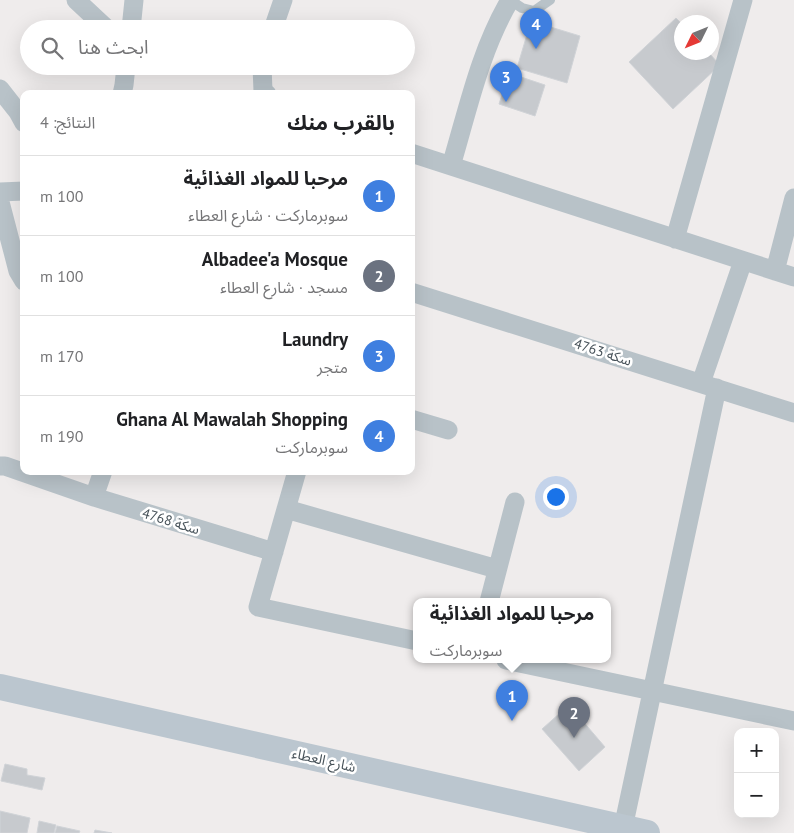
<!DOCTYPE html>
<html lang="ar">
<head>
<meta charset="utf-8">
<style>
	body { margin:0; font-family:"PT Sans","Noto Sans Arabic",sans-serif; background:#f6f6f6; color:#202124; direction:rtl }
	.controls { position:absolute; right:15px; bottom:15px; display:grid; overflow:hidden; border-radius:10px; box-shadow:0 5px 20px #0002 }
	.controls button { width:45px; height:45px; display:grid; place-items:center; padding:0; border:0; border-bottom:1px solid #e0e0e0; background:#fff; color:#202124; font:25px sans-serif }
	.compass { position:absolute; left:674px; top:15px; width:45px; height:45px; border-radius:50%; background:#fff; box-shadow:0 5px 20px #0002; rotate:227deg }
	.you { position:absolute; left:555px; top:496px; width:18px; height:18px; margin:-12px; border:4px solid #fff; border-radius:50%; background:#1a73e8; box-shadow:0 0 0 8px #1a73e833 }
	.badge { display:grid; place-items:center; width:32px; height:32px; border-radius:50%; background:#1a73e8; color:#fff; font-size:16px; font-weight:700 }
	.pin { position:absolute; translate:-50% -41px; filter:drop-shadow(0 1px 2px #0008) }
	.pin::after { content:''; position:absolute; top:26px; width:18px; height:15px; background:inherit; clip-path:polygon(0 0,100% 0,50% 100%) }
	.popup { position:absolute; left:413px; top:598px; width:198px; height:65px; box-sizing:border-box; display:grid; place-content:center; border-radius:10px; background:#fff; filter:drop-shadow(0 1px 4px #0005); font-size:16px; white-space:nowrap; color:#757577 }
	.popup b { font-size:19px; color:#202124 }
	.popup::after { content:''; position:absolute; left:50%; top:100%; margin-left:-10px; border:10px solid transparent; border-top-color:#fff }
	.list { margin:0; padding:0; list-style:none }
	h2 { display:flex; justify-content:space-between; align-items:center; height:65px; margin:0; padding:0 20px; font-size:21px }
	h2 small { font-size:16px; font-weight:400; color:#757577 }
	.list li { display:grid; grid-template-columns:32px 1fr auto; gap:15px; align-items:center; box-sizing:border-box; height:80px; padding:0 20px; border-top:1px solid #e0e0e0 }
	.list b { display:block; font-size:19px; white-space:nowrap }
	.list p { margin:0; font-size:16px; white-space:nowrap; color:#757577 }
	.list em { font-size:16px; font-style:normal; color:#757577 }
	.icon { flex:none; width:28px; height:28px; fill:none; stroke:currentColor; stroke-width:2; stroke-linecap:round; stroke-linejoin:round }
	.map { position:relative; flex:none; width:794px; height:833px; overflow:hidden; direction:ltr }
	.search { position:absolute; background:#fff; box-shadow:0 5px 20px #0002; left:20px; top:20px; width:395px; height:55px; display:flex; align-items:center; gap:12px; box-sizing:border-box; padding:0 18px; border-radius:28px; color:#757577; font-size:19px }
	.panel { position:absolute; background:#fff; box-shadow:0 5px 20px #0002; left:20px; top:90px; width:395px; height:385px; border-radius:10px; direction:rtl }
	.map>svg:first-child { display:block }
	.building { fill:#c7cace; stroke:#d0d3d7 }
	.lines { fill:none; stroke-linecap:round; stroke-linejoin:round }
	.lane { stroke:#b8c2c8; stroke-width:10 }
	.street { stroke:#b8c2c8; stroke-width:19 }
	.secondary { stroke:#bbc6cf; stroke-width:26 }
	.labels { text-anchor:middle; stroke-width:5; stroke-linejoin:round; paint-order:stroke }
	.street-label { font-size:14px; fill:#465158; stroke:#fff }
</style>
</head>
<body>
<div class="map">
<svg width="794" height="833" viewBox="0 0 794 833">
	<rect width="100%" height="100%" fill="#efecec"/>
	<path class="building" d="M676 18 682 24V52H708L720 65 673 109 629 62Z
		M531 21 580 36 567 83 517 68Z
		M509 73 545 85 535 116 499 104Z
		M569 705 605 747 579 771 542 729Z
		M5 764 27 769V775L45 778 42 790 1 781Z
		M0 811 30 818 27 833H0Z
		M39 821 56 825 54 833H37Z
		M57 826 80 831 79 833H55Z
		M95 830 112 833H94Z"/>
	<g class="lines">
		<path class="lane" d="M510 0 522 8 534 11 550 0"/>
		<path class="street" d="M76 0 107 29
			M131 29 134 0
			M273 29 283 0
			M262 66 263 91 267 94
			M0 89 18 112 24 123
			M122 94 124 85 126 66
			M411 153 794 277
			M451 166C468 109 480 51 510 0
			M0 192 24 191
			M0 202 18 271 24 281
			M675 239 743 0
			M775 271 794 198
			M411 292 794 413
			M701 383 743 261
			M411 419 448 430
			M0 466H5L94 497
			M103 471 94 497 274 552
			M297 471 258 607 417 641
			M286 509 497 569
			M489 602 515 502
			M506 660 794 721
			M623 828 717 388"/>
		<path class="secondary" d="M0 687 647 833"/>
	</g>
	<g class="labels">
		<g class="street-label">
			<text transform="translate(603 352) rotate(18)" y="5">سكة 4763</text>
			<text transform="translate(171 521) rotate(17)" y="5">سكة 4768</text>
			<text transform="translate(324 760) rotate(13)" y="5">شارع العطاء</text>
		</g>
	</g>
</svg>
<div class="controls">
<button>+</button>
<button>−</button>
</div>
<svg class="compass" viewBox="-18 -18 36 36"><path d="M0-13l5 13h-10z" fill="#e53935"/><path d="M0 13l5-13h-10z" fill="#757577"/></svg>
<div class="you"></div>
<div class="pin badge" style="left:512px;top:721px;background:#3f7fe0">1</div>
<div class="popup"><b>مرحبا للمواد الغذائية</b>سوبرماركت</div>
<div class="pin badge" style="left:574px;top:738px;background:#6b7280">2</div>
<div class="pin badge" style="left:506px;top:102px;background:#3f7fe0">3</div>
<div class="pin badge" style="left:536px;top:49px;background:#3f7fe0">4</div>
<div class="search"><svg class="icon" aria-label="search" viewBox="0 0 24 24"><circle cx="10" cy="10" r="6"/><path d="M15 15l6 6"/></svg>ابحث هنا</div>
<section class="panel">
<h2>بالقرب منك<small>النتائج: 4</small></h2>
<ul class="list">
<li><span class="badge" style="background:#3f7fe0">1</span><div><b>مرحبا للمواد الغذائية</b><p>سوبرماركت · شارع العطاء</p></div><em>100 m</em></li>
<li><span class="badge" style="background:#6b7280">2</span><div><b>Albadee'a Mosque</b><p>مسجد · شارع العطاء</p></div><em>100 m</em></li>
<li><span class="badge" style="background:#3f7fe0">3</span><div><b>Laundry</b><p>متجر</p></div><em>170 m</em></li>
<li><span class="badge" style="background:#3f7fe0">4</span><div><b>Ghana Al Mawalah Shopping</b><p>سوبرماركت</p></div><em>190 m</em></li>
</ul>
</section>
</div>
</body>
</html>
